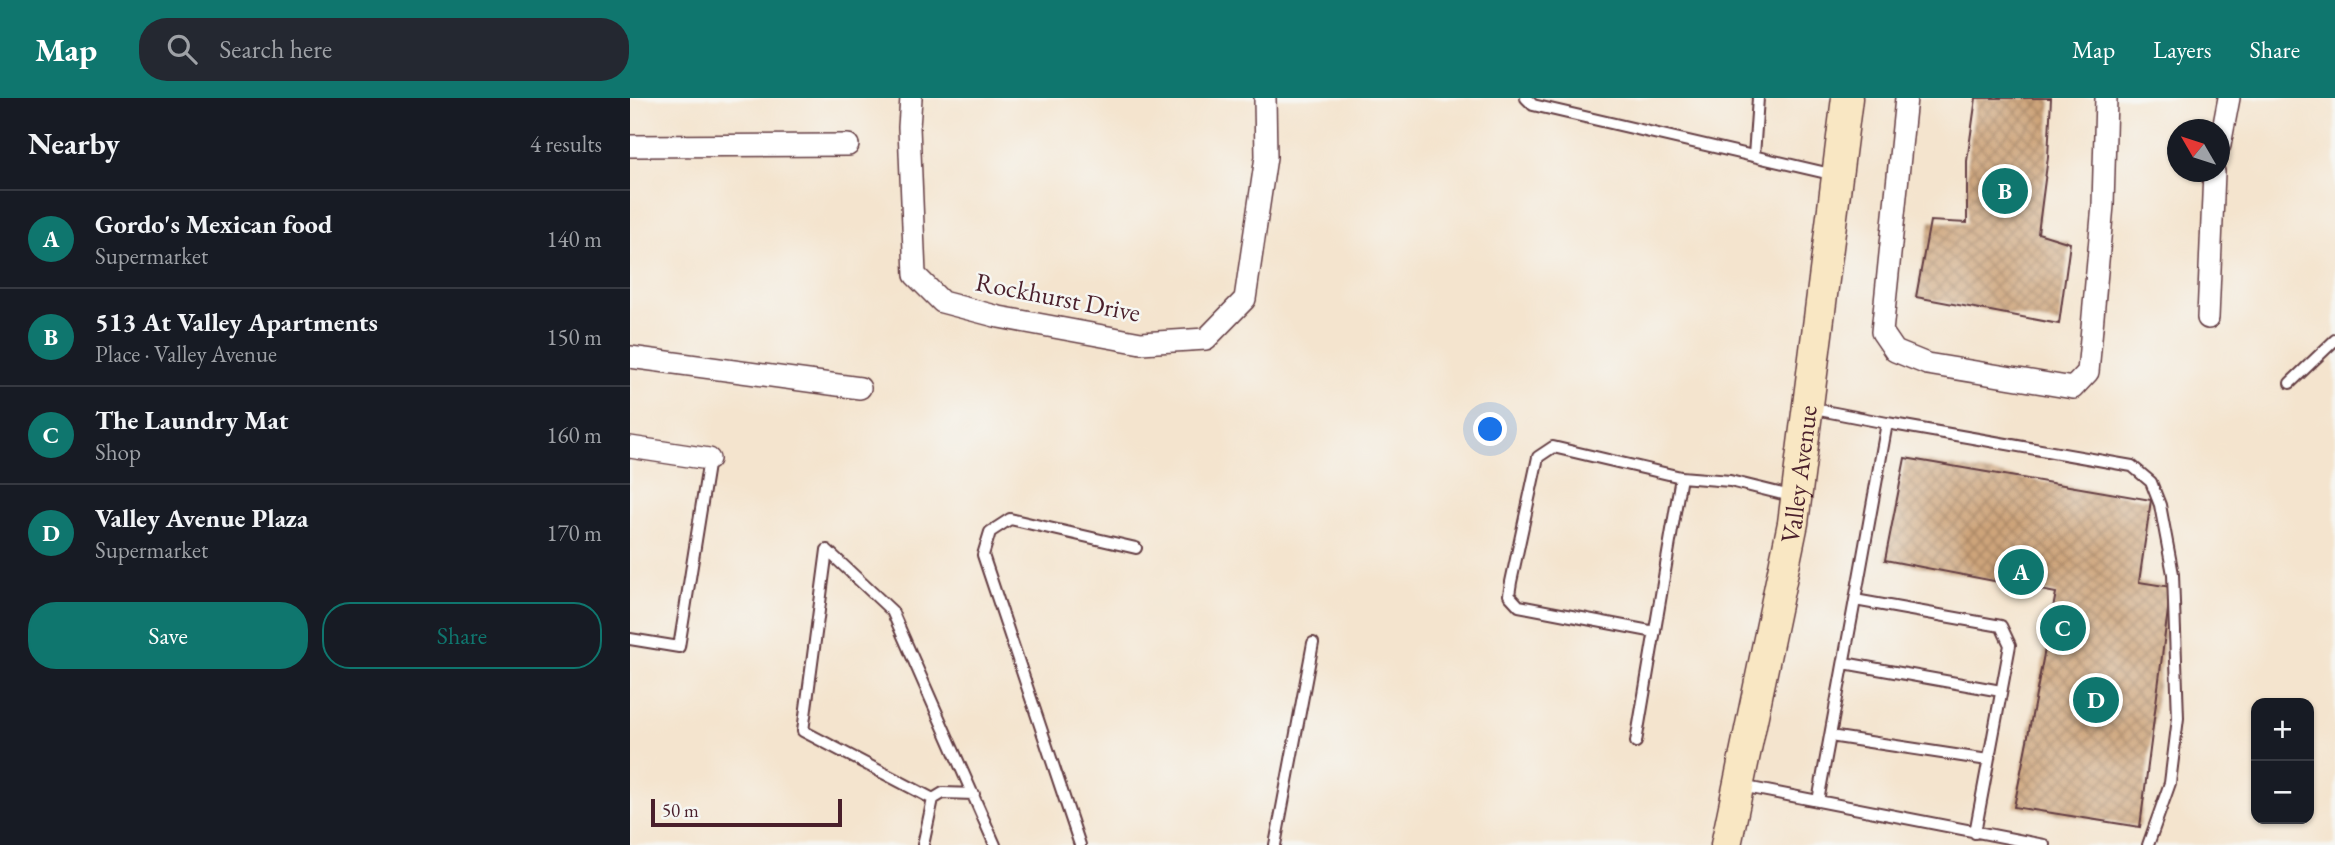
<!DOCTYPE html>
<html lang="en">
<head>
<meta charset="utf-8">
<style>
	body { margin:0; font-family:"EB Garamond",serif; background:#242831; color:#f1f3f6 }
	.controls { position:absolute; right:21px; bottom:21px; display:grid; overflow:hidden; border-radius:14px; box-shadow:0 2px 5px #0004 }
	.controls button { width:63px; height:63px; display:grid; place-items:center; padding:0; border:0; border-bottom:2px solid #363941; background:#171b24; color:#f1f3f6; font:35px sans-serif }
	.compass { position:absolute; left:1537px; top:21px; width:63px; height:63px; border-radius:50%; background:#171b24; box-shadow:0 2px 5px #0004; rotate:309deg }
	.scale { position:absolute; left:21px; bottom:18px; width:191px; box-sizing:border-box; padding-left:7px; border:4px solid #4a1f2b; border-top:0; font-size:19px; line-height:24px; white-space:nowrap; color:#4a1f2b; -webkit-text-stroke:5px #f6f6f2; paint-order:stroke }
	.you { position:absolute; left:861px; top:332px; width:24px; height:24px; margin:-18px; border:5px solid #fff; border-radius:50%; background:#1a73e8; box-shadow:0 0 0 10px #1a73e833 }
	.badge { display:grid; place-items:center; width:46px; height:46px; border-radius:50%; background:#0f766e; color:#fff; font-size:23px; font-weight:700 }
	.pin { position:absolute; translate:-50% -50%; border:4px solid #fff; box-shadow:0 2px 7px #0006 }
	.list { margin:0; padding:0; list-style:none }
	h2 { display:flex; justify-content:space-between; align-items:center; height:91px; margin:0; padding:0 28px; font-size:30px }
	h2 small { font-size:23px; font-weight:400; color:#9ea1a6 }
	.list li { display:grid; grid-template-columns:46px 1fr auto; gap:21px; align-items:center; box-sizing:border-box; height:98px; padding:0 28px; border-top:2px solid #363941 }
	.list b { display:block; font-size:26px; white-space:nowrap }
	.list p { margin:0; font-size:23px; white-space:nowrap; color:#9ea1a6 }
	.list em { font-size:23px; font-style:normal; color:#9ea1a6 }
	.actions { display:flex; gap:14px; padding:21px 28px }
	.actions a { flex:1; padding:16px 0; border:2px solid #0f766e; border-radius:28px; text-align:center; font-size:24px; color:#0f766e }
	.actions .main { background:#0f766e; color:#fff }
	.icon { flex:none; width:38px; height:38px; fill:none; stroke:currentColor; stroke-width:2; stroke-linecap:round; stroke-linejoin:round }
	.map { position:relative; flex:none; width:1705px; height:747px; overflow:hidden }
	header { display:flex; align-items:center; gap:42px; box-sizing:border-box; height:98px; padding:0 35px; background:#0f766e; color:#fff }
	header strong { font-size:33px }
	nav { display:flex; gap:38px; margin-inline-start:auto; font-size:24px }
	.search { width:490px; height:63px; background:#242831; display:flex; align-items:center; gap:18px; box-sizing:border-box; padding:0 24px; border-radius:28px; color:#9ea1a6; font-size:26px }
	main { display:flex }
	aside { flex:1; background:#171b24 }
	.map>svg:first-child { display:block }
	.building { fill:url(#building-cross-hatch) }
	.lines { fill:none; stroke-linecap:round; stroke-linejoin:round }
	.lane-casing { stroke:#643d43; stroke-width:14 }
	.street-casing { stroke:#643d43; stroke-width:24 }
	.secondary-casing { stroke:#643d43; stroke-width:33 }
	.lane { stroke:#fff; stroke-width:10 }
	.street { stroke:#fff; stroke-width:21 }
	.secondary { stroke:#f9e7c3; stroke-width:30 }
	.labels { text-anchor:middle; stroke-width:5; stroke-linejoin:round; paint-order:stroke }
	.street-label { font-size:26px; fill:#4a1f2b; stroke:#f6f6f2 }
</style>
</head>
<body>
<header>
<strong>Map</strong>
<div class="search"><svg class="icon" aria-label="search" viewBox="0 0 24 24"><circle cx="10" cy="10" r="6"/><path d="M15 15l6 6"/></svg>Search here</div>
<nav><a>Map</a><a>Layers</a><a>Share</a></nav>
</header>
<main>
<aside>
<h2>Nearby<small>4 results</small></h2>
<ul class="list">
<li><span class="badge">A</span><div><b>Gordo's Mexican food</b><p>Supermarket</p></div><em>140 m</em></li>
<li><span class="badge">B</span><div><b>513 At Valley Apartments</b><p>Place · Valley Avenue</p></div><em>150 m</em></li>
<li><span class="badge">C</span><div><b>The Laundry Mat</b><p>Shop</p></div><em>160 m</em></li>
<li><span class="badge">D</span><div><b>Valley Avenue Plaza</b><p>Supermarket</p></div><em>170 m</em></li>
</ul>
<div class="actions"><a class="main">Save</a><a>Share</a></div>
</aside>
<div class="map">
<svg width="1705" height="747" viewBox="0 0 1705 747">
	<defs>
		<pattern id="building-cross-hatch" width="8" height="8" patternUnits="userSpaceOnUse" patternTransform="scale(1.75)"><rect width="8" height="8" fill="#cda47a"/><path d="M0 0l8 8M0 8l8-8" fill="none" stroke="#a88564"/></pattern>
	</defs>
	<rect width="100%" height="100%" fill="#f6f6f2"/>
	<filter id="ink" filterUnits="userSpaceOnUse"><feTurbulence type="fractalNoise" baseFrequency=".0143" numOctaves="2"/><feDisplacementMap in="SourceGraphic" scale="14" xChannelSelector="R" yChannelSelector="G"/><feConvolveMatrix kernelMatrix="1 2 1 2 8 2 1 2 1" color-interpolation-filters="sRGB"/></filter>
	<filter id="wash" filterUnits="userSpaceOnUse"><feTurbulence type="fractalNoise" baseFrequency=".00686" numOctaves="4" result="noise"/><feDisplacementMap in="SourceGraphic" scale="28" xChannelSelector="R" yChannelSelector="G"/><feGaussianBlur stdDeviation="1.57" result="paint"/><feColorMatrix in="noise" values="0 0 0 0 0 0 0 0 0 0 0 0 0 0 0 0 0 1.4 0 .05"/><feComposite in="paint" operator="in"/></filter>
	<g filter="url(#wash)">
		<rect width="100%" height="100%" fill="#f4e4ce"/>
		<g id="blocks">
			<path class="building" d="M1346 0H1421L1418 59 1408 135 1440 145 1429 226 1286 199 1300 123 1337 125V63Z
				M1275 360 1521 402 1509 484 1541 489 1510 729 1384 709 1426 495 1255 462Z"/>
		</g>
	</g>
	<g filter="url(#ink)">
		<use href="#blocks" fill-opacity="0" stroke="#643d43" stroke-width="2"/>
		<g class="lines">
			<g class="lane-casing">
				<path id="lane" d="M896 0 903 7 1205 77
					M1124 58 1128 0
					M1660 285 1705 242
					M1179 310 1257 325 1225 502
					M1257 325 1502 368 1521 384 1530 407 1543 476 1548 620 1540 685 1518 747
					M197 452 262 513 365 747
					M197 452 173 633 303 701
					M1025 534 889 508 879 497 881 484 908 359 923 349 1051 379
					M0 541 49 549 79 361
					M1214 565 1371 593
					M1200 638 1358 662
					M1006 644 1051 379 1100 383 1165 399
					M1111 688 1414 747
					M1188 703 1225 502 1371 528 1380 547 1345 735
					M293 747 303 701 313 695 344 696
					M450 747 353 457 360 434 380 421 506 450
					M645 747 683 545"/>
			</g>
			<g class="street-casing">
				<path id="street" d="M281 0 279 29 285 177 312 204 369 219 511 245 576 241 615 201 636 59 635 0
					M1276 0 1252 234 1265 253 1297 266 1443 290 1458 274 1473 107 1476 0
					M1590 47 1599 0
					M0 48 218 47
					M1578 220 1584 74
					M0 259 230 290
					M0 349 79 361"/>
			</g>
			<g class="secondary-casing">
				<g id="secondary">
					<path id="s1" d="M1096 747 1163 425 1217 0"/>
				</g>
			</g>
			<use href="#lane" class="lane"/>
			<use href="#street" class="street"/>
			<use href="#secondary" class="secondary"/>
		</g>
	</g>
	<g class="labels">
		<g class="street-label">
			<text transform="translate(428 199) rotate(11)" y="9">Rockhurst Drive</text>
			<text dy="9" stroke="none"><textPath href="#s1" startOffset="378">Valley Avenue</textPath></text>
		</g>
	</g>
</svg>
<div class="controls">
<button>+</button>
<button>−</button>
</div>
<svg class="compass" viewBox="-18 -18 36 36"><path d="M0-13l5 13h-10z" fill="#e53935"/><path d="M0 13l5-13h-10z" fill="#9ea1a6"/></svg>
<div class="scale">50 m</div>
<div class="you"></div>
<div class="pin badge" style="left:1391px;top:474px">A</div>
<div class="pin badge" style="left:1375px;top:93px">B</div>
<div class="pin badge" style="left:1433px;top:530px">C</div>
<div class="pin badge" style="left:1466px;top:602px">D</div>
</div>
</main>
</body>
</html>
